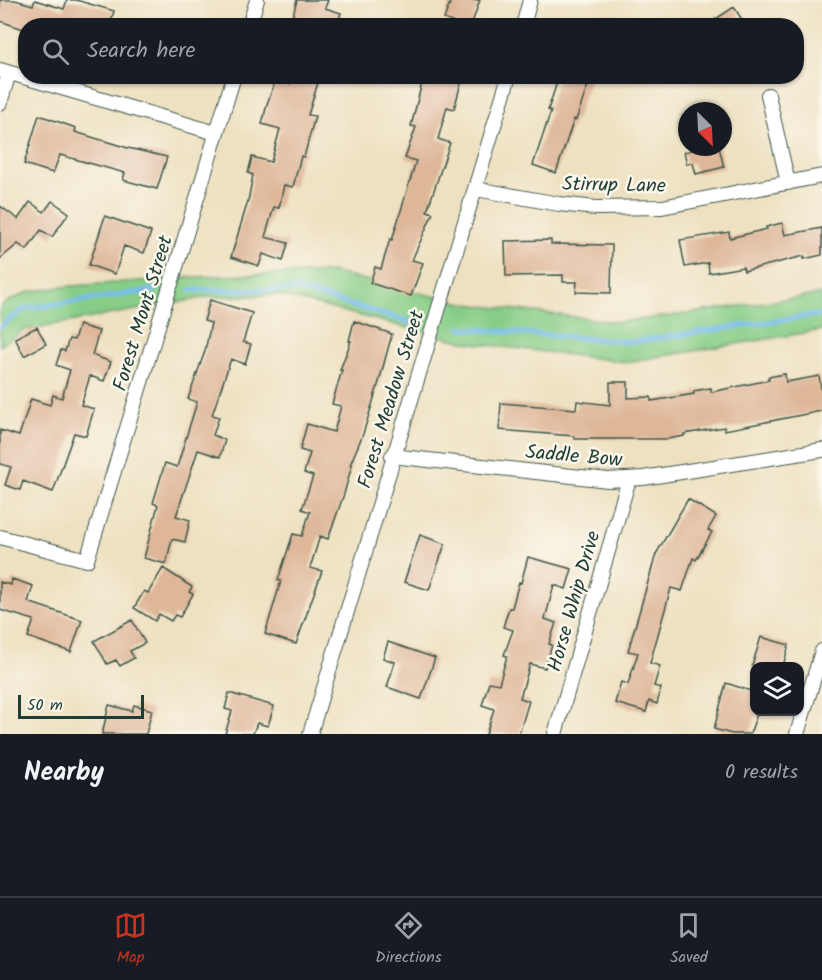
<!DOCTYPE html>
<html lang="en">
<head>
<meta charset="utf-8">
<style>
	body { margin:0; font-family:Kalam,sans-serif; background:#20242c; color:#f1f3f6 }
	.controls { position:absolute; right:18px; bottom:18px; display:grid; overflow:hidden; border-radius:12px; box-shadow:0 2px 4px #0004 }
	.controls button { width:54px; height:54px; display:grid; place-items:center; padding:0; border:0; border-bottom:2px solid #363941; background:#171b24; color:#f1f3f6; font:30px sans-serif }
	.compass { position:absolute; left:678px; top:102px; width:54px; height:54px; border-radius:50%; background:#171b24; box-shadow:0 2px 4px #0004; rotate:156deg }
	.scale { position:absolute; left:18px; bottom:15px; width:126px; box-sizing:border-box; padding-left:6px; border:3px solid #1f3d34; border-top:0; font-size:16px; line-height:21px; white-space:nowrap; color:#1f3d34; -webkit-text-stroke:4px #fbf7ec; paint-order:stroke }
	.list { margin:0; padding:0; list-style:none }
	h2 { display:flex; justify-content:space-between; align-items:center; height:78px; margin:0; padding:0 24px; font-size:26px }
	h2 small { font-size:20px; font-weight:400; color:#9ea1a6 }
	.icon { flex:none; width:33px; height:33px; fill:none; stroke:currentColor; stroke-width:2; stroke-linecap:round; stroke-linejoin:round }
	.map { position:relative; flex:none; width:822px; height:734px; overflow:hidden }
	.search { position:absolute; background:#171b24; box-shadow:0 2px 4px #0004; left:18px; right:18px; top:18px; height:66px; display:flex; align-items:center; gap:15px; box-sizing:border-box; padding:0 21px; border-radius:24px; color:#9ea1a6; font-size:22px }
	.sheet { height:162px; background:#171b24 }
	nav { display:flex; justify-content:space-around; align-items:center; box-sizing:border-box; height:84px; border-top:2px solid #363941; background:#171b24; font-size:16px; color:#9ea1a6 }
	nav a { display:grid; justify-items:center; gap:3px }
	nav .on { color:#c8321e }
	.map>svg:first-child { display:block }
	.green { fill:#87cd87; stroke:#53855e; stroke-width:1.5 }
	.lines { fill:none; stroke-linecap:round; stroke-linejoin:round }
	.stream { stroke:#77bcee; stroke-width:5 }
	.building { fill:#deb698 }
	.minor-casing { stroke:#3e5649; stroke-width:16 }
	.minor { stroke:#fff; stroke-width:14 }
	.labels { text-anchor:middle; stroke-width:5; stroke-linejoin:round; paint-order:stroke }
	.street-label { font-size:20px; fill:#1f3d34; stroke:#fbf7ec }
</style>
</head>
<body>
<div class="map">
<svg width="822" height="734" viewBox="0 0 822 734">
	<rect width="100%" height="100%" fill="#fbf7ec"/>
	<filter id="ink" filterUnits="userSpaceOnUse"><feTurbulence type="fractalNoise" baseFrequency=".0167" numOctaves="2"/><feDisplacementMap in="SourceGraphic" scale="12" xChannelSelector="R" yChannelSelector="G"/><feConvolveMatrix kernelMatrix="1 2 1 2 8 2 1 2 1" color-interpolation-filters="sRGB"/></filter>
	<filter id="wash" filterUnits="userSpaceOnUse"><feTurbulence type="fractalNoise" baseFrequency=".008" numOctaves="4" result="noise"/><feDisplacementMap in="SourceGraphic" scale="24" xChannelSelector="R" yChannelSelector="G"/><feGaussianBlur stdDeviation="1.35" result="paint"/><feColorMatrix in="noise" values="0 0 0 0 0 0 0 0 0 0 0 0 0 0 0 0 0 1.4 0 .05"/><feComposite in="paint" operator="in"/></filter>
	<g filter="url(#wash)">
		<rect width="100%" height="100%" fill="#eee1c1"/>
		<path class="green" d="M331 272 467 304 618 322 677 315 822 294V330L626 362 464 342 278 295 208 297 24 330 0 346V307L7 302 28 292 60 287 192 277Z"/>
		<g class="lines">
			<path class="stream" d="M190 290H299L417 324
				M0 327 24 309 155 290
				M461 328 632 342 822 314"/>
		</g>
		<g id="blocks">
			<path class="building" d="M0 0H15L33 5 35 0 64 9 67 0H76L114 11 110 26H26V30L0 21Z
				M297 0H328L325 8 341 13 337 26H290Z
				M451 0H480L471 26H462L444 19Z
				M734 7 746 26H705Z
				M293 76H320L308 115 315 116 304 157 301 156 293 187 284 185 279 208 274 207 265 237 288 243 283 261 263 254 259 266 231 257 248 201 253 175 248 173 252 157 271 162 280 129 262 124 267 104 276 79 290 84Z
				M438 76H463L454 109 447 107 438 139 450 143 427 211 433 213 412 260 423 263 411 296 370 283 375 267 381 269 390 239 392 240 416 161 405 158 416 127 411 126 423 79 436 83Z
				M559 76H591L576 120 574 119 556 173 533 165 551 111 548 110Z
				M39 115 76 128 75 132 128 148 167 157 157 189 123 180 125 173 60 155 53 173 24 164Z
				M697 147H719L724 167 696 174 693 163 687 164 684 152 697 149Z
				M52 201 69 213 52 237 41 230 27 250 18 244 0 259V206L18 219 30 202 44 212Z
				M105 216 151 232 144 253 124 246 115 274 89 265Z
				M782 223 785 235 822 228V255L804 259V256L744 271 743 267 709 273 708 263 685 267 680 240 729 232 730 238 767 229 766 227Z
				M551 240V244L612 245 611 293 576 292 577 282H563V275L506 276 505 241Z
				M210 300 252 313 243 342 251 344 245 364 231 359 212 415 219 417 213 435 225 440 220 457 198 450 176 516 190 520 185 542 172 539 166 564 144 558 158 505 153 503 165 463 177 467 197 402 188 399 205 351 211 323 204 321Z
				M354 321 392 334 379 382 363 434 350 465H352L344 494 328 539 320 536 310 568 322 571 296 644 265 634 281 581 278 580 293 534 302 536 310 512 302 509 313 476 304 473 310 453 300 450 307 424 334 432 341 406 332 404 342 370H340L351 341H349Z
				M79 325 99 331 92 355 111 362 104 381 90 376 81 405 94 409 86 436 74 433 53 492 23 481 20 490 5 485 11 467 0 464V430L19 436 31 399 50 405 53 395 62 398 70 370 56 365 61 350 65 351 69 339 74 340Z
				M37 327 46 344 24 356 15 338Z
				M785 374 786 382 819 376 822 394V411L725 430 724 427 684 434V436L667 439H575L574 436 499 430 501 403 576 409 577 401 610 405V382H628V398L651 397V401L694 394V391L711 388V392L769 380 768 377Z
				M688 499 716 516 708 530 712 532 696 560 693 558 682 591 671 588 650 663 660 666 654 686 661 688 657 704 649 701 646 712 615 703 621 682 628 684 638 653 628 651 656 554Z
				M420 535 445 544 429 590 404 582Z
				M528 557 572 569 566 589 554 585 545 619 556 623 549 644 552 645 545 668 530 664 520 698 529 701 519 734H486L494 709 482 705 489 682 499 684 507 656 504 655 513 630 503 627 509 608H512L519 582 521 583Z
				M163 568 192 587 189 592 193 594 180 617 175 615 171 621 159 614 155 621 134 608 144 591 148 593Z
				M12 579 33 586 28 602 82 620 71 652 28 637 34 620 0 610V582L11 585Z
				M132 620 145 643 130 651 134 658 120 666 116 660 107 664 94 641Z
				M761 637 789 645 783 666H752Z
				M388 642 435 658 421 699 387 687 395 662 383 658Z
				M726 683 754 692V711H758L750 734H732L714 729Z
				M229 693 274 706 268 726 257 723 253 734H225L232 711 225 709Z
				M109 705 132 711 134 705 152 710 146 734H102Z"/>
		</g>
	</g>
	<g filter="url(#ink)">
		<use href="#blocks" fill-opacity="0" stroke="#3e5649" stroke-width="1.5"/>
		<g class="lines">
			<g class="minor-casing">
				<path id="minor" d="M249 26 257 0
					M523 26 530 0
					M0 70 216 133
					M768 95 788 183
					M0 103 9 73
					M476 189 559 204 596 208 662 207 822 176
					M392 456 608 480 643 478 822 450
					M0 537 87 560 234 76
					M310 734 509 76
					M555 734 629 479
					M797 734 822 651"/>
			</g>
			<use href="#minor" class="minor"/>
		</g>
	</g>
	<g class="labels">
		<g class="street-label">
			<text transform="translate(614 184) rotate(1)" y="7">Stirrup Lane</text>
			<text transform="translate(142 313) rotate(-73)" y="7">Forest Mont Street</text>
			<text transform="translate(390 399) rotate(-73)" y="7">Forest Meadow Street</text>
			<text transform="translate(574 455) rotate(5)" y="7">Saddle Bow</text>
			<text transform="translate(573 601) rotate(-74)" y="7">Horse Whip Drive</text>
		</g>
	</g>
</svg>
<div class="controls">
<button><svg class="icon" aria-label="layers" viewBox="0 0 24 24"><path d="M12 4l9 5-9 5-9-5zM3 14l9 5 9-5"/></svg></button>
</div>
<svg class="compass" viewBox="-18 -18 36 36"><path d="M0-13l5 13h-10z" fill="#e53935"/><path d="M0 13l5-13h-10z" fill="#9ea1a6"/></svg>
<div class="scale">50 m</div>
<div class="search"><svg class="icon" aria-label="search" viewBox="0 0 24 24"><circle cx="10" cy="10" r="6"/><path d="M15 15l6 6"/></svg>Search here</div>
</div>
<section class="sheet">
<h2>Nearby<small>0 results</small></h2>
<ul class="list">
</ul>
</section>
<nav>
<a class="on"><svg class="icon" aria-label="map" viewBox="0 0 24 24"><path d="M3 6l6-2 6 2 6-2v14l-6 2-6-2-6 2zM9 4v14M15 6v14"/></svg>Map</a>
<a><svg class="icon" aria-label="directions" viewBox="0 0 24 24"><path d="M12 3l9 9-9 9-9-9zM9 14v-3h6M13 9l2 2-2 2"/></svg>Directions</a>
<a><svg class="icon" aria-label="saved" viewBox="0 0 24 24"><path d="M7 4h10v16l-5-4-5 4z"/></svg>Saved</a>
</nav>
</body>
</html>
